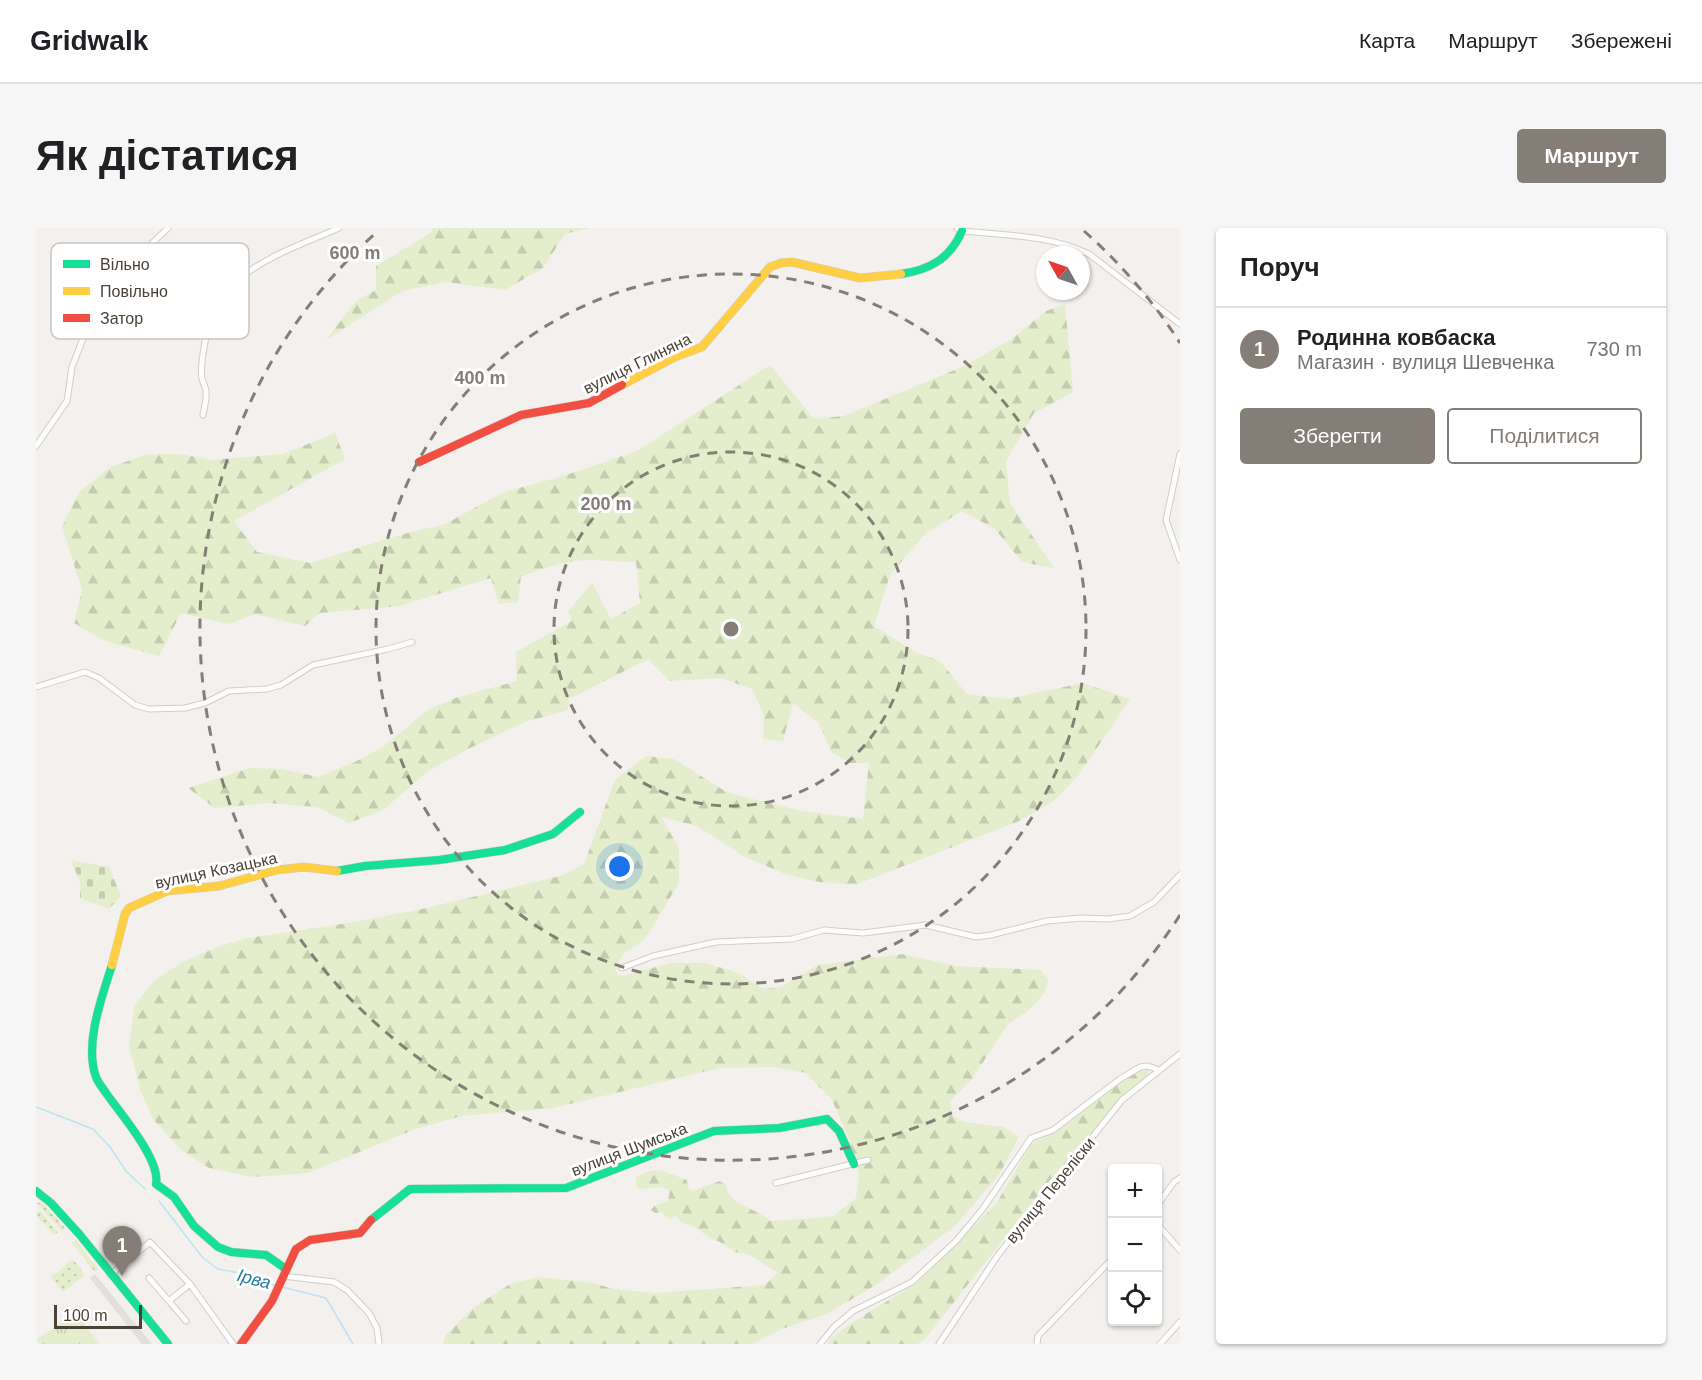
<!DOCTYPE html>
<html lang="uk">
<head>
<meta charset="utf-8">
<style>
	body { margin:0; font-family:Arial,sans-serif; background:#f6f6f6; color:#202124 }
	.controls { position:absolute; right:18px; bottom:18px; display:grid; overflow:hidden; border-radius:6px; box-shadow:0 2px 4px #0004 }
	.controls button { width:54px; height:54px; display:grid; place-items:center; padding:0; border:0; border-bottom:2px solid #e0e0e0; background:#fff; color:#202124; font:30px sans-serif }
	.compass { position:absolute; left:1000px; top:18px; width:54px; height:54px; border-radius:50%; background:#fff; box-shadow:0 2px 4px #0004; rotate:310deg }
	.scale { position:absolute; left:18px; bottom:15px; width:88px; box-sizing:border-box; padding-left:6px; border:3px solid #4a4137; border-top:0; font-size:16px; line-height:21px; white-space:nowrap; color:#4a4137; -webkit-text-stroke:4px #fff; paint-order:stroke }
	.you { position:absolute; left:584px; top:639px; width:21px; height:21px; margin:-15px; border:4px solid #fff; border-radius:50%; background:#1a73e8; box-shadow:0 0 0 9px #1a73e833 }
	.badge { display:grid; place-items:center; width:39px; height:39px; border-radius:50%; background:#857e77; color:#fff; font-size:20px; font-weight:700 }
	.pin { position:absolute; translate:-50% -50px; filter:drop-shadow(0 2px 3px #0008) }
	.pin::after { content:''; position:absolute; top:32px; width:21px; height:18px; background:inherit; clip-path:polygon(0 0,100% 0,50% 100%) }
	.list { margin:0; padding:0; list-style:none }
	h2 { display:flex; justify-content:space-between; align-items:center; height:78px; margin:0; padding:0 24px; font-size:26px }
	h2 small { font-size:20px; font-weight:400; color:#757577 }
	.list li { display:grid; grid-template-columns:39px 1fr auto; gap:18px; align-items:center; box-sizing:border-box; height:84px; padding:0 24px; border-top:2px solid #e0e0e0 }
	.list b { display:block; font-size:22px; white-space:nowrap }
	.list p { margin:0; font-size:20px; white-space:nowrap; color:#757577 }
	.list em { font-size:20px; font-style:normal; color:#757577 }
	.actions { display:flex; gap:12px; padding:18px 24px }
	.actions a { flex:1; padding:14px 0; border:2px solid #857e77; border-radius:6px; text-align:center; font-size:21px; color:#857e77 }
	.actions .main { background:#857e77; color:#fff }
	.icon { flex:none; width:33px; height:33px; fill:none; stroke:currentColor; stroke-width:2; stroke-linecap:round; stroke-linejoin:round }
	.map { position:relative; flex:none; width:1144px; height:1116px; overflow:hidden; border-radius:6px }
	header { display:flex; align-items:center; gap:36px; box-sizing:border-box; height:84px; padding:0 30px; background:#fff; border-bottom:2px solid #e0e0e0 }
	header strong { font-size:28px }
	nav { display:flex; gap:33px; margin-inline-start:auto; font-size:21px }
	.intro { display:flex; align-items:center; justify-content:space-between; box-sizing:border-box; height:144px; padding:0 36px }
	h1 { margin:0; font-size:42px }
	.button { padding:15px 27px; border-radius:6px; background:#857e77; color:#fff; font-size:21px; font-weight:700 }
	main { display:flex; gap:36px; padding:0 36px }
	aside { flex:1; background:#fff; border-radius:6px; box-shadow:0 2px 4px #0004 }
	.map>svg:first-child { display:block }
	.grass { fill:url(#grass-dots) }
	.forest { fill:url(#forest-firs) }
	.cemetery { fill:url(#cemetery-stones) }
	.park { fill:url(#park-tufts) }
	.parking { fill:#e2dfdc }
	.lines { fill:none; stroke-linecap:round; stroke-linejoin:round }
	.stream { stroke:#bce3f3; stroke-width:1.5 }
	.street-casing { stroke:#d1ceca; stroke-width:7 }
	.fast-casing { stroke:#d4cec5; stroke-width:9 }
	.slow-casing { stroke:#d4cec5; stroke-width:9 }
	.jam-casing { stroke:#d4cec5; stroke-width:9 }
	.street { stroke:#fdfdfc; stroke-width:5 }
	.fast { stroke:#16e098; stroke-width:8 }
	.slow { stroke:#ffcf43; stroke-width:8 }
	.jam { stroke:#f24e42; stroke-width:8 }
	.ring { fill:none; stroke:#857e77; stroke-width:3; stroke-dasharray:10 8 }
	.labels { text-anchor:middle; stroke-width:6; stroke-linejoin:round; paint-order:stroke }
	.street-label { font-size:16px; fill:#4a4137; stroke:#fff }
	.water-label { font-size:18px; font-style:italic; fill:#257da3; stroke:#fff }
	.key { fill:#fff; stroke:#c9c6c3; stroke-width:1.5 }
	.key-label { font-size:16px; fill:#4a4137 }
	.centre { fill:#857e77; stroke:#fff; stroke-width:3 }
	.ring-label { font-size:18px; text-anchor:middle; font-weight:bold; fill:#857e77; stroke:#fff; stroke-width:6; stroke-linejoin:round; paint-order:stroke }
</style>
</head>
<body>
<header>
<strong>Gridwalk</strong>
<nav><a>Карта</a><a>Маршрут</a><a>Збережені</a></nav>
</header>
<div class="intro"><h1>Як дістатися</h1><a class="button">Маршрут</a></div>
<main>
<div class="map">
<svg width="1144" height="1116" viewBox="0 0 1144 1116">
	<defs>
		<pattern id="grass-dots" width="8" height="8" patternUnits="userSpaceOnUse" patternTransform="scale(1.5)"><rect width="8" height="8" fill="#e4eecc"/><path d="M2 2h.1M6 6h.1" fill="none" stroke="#c5cdb0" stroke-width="1.8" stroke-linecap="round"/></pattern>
		<pattern id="forest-firs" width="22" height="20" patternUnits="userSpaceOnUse" patternTransform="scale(1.5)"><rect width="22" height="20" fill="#e4eecc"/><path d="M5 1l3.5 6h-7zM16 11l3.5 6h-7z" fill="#c5cdb0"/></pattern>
		<pattern id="cemetery-stones" width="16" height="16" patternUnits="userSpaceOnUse" patternTransform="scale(1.5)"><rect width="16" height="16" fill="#e4eecc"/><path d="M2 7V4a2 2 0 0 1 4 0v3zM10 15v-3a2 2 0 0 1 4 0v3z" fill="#c5cdb0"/></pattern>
		<pattern id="park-tufts" width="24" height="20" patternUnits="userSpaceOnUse" patternTransform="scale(1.5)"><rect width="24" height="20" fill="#e4eecc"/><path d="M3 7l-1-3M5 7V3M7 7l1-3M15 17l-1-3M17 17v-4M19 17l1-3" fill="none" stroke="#c5cdb0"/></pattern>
	</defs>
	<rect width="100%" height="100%" fill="#f3f0ed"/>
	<path class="grass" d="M0 974 8 976 29 1000 26 1003Z
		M3 982 22 1004 18 1007 0 987Z
		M40 1012 62 1041 59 1044 36 1015Z
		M37 1031 49 1047 27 1064 15 1049Z"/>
	<path class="forest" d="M396 0H554L529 6 507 40 469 62 410 54 366 63 290 112 320 73 340 62V38L396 4Z
		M1029 76 1037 164 998 185 970 233 974 275 1018 340 986 334 959 301 926 283 890 305 854 347 838 398 879 424 904 433 931 466 971 471 1047 455 1094 471 1042 548 1017 574 983 593 819 657 784 654 749 646 709 629 661 598 625 589 643 620V655L609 711 586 727 579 743 582 747 587 748 634 735H669L703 745 727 761 745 759 782 737 866 726 921 738 1005 742 1012 752 1008 766 993 782 972 796 936 851 914 873 916 887 928 894 968 899 983 909 964 945 920 997 843 1055 791 1086 746 1101 716 1116H407L410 1107 437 1080 476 1055 505 1049 557 1055 577 1061 620 1065 729 1057 742 1045 714 1027 699 1024 686 1015 672 1009 659 999 646 995 639 988 635 991 631 990 626 984 619 985 615 982 618 978 632 973 634 962 623 959 604 961 600 958V949C622 936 631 945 651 952L652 960 656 963 684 953 690 957C692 978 720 979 734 993L781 990 797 988 820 970 823 945 809 901 796 872 770 845 739 839 684 840 517 880 425 888 377 902 272 945 217 949 173 940 144 921 117 891 105 864 93 818 99 776 118 753 145 735 181 719 212 710 313 695 386 681 528 647 548 636 579 552 610 528 638 531 692 565 766 583 827 591 833 535H814L795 524 783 495 757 475 747 513 727 511 728 487 716 461 684 450 634 453 612 431 533 471 532 482 489 494 434 520 392 543 347 582 313 595 281 579 232 575 179 580 152 560 213 540 246 541 282 549 321 533 348 518 393 481 422 469 481 453 480 424 536 393 532 383 556 355 575 391 604 375 600 334C585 335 571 332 556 332 532 331 508 341 485 348L482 374 463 376 455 350 363 378 284 385 269 398 219 386 193 396 145 385 123 428 69 413 38 395 46 362 26 298 44 263 75 239 112 226H145L175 232 247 226 299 205 309 231 198 293 221 324 274 335 364 307 409 296 468 264 527 248 601 223 734 137 778 191 808 188 926 139 974 112 1010 83Z
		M1113 840 1112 847 1089 867 1014 952 889 1111 881 1116H791L795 1110 817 1094 881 1055 960 976 996 915 1021 903 1103 841Z"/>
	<path class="cemetery" d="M35 632 73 639 85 668 73 681 44 670V654Z"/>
	<path class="park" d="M39 1085 64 1116H0V1112Z"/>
	<path class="parking" d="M59 1046 92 1087 116 1116H106L54 1050Z"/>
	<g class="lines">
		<path class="stream" d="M0 879 57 901 74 919 90 943 109 961
			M123 973 167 1030 182 1041 209 1046 226 1054 239 1057
			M246 1059 290 1070 317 1116"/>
		<g class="street-casing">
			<path id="street" d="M921 0 926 3C968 7 1014 7 1053 26L1144 96
				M167 187C168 180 171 171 170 164 170 160 167 155 166 151 164 139 167 125 169 114 178 43 247 25 303 0
				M0 218 31 173 36 139 65 64 132 0
				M1144 226 1130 292 1144 332
				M0 459 49 444 63 450 99 477 113 481 149 480 169 475 193 463 231 461 245 457 277 437 352 421 376 414
				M586 740 617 728 680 714 756 711 788 702 827 705 890 697 940 709 955 707 1011 693 1045 690 1072 691 1094 688 1118 674 1144 647
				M740 955 832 932
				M1122 976 1138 954 1144 950
				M1122 997 1144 1022
				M74 1047 114 1014 154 1056 197 1116
				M247 1048 298 1054 311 1062 333 1085 341 1100 343 1116
				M113 1050 133 1073
				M150 1093 133 1073 154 1056
				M784 1116 798 1099 817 1083 876 1054 920 1013 946 982 995 910 1017 902 1084 851 1104 839 1112 838 1123 842
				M903 1116 962 1027 1086 872 1144 826
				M1001 1116 1002 1108 1076 1031
				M1124 1116 1144 1094"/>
		</g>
		<g class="fast-casing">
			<path id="fast" d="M865 46C893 42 914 31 926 3
				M301 643 329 638 403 632 469 622 517 606 544 584
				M76 737C66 769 48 816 60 849 62 855 67 860 70 865 84 885 125 932 120 956L138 969 158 998 182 1019 195 1024 230 1027 250 1041
				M0 963 15 975 44 1007 132 1116
				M335 992 374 961 530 960 678 903 743 900 791 891 803 903 818 936"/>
		</g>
		<g class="slow-casing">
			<path id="slow" d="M586 157 639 129 666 119 734 39 745 35 756 34 824 50 865 46
				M76 737 89 686 93 680 131 663 183 658 241 642 268 639 301 643"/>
		</g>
		<g class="jam-casing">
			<path id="jam" d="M383 234 485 187 553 175 586 157
				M205 1116 236 1073 260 1021 274 1012 324 1005 335 992"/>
		</g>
		<use href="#street" class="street"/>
		<use href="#fast" class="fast"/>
		<use href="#slow" class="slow"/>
		<use href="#jam" class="jam"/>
	</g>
	<g class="ring">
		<circle cx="695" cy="401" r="177"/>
		<circle cx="695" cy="401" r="355"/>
		<path d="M1144 687A532 532 0 1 1 342 3M1048 3A532 532 0 0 1 1144 115"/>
	</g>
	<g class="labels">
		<g class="street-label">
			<text transform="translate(601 135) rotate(-26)" y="6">вулиця Глиняна</text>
			<text transform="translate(180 642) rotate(-12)" y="6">вулиця Козацька</text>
			<text transform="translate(593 921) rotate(-21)" y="6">вулиця Шумська</text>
			<text transform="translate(1014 962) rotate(-51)" y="6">вулиця Переліски</text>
		</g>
		<g class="water-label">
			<text transform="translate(218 1051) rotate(15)" y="6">Ірва</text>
		</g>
	</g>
	<rect x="15" y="15" width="198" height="96" rx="9" class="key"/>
	<rect x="27" y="32" width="27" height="8" fill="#16e098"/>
	<rect x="27" y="59" width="27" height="8" fill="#ffcf43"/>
	<rect x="27" y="86" width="27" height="8" fill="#f24e42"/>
	<g class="key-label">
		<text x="64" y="42">Вільно</text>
		<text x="64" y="69">Повільно</text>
		<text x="64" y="96">Затор</text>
	</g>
	<circle cx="695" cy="401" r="9" class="centre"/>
	<g class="ring-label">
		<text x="319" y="31">600 m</text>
		<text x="444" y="156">400 m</text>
		<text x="570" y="282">200 m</text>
	</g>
</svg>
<div class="controls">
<button>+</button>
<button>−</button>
<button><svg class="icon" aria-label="locate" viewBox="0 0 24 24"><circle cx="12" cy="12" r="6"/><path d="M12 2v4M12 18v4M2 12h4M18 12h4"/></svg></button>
</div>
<svg class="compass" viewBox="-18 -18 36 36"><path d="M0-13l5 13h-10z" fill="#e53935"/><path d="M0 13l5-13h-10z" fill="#757577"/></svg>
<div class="scale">100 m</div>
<div class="you"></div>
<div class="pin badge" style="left:86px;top:1048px">1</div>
</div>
<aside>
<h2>Поруч<small></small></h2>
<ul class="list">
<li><span class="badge">1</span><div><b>Родинна ковбаска</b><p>Магазин · вулиця Шевченка</p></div><em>730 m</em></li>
</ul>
<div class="actions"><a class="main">Зберегти</a><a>Поділитися</a></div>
</aside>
</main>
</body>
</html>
